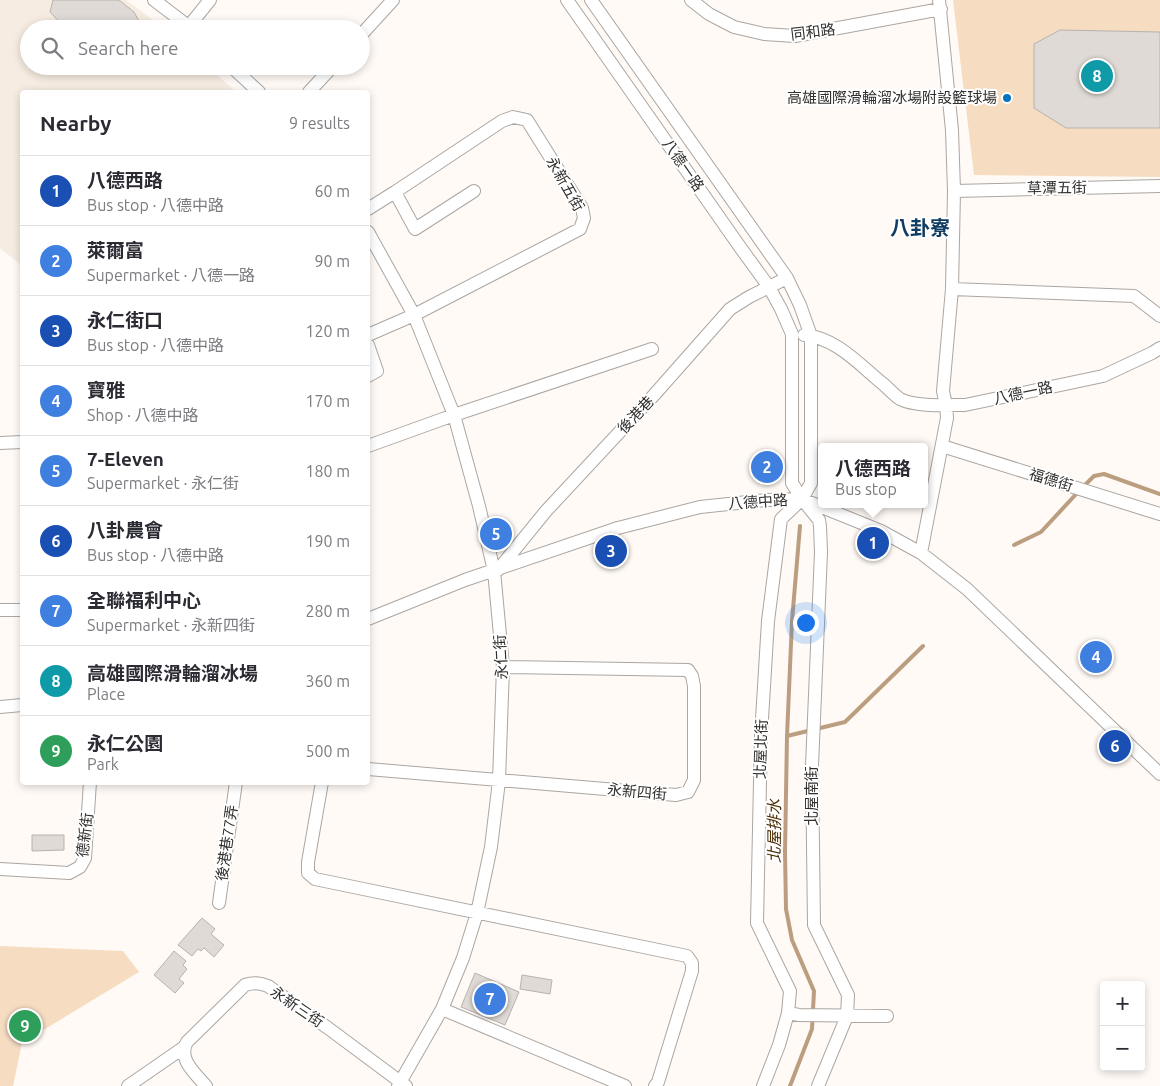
<!DOCTYPE html>
<html lang="en">
<head>
<meta charset="utf-8">
<style>
	body { margin:0; font-family:Ubuntu,"Noto Sans TC",sans-serif; background:#f2f2f3; color:#2b2b33 }
	.controls { position:absolute; right:15px; bottom:15px; display:grid; overflow:hidden; border-radius:5px; box-shadow:0 2px 8px #0003 }
	.controls button { width:45px; height:45px; display:grid; place-items:center; padding:0; border:0; border-bottom:1px solid #e1e1e2; background:#fff; color:#2b2b33; font:25px sans-serif }
	.you { position:absolute; left:805px; top:622px; width:18px; height:18px; margin:-12px; border:4px solid #fff; border-radius:50%; background:#1a73e8; box-shadow:0 0 0 8px #1a73e833 }
	.badge { display:grid; place-items:center; width:32px; height:32px; border-radius:50%; background:#0673be; color:#fff; font-size:16px; font-weight:700 }
	.pin { position:absolute; translate:-50% -50%; border:2px solid #fff; box-shadow:0 1px 5px #0006 }
	.popup { position:absolute; left:818px; top:443px; width:110px; height:65px; box-sizing:border-box; display:grid; place-content:center; border-radius:5px; background:#fff; filter:drop-shadow(0 1px 4px #0005); font-size:16px; white-space:nowrap; color:#7c7c81 }
	.popup b { font-size:19px; color:#2b2b33 }
	.popup::after { content:''; position:absolute; left:50%; top:100%; margin-left:-10px; border:10px solid transparent; border-top-color:#fff }
	.list { margin:0; padding:0; list-style:none }
	h2 { display:flex; justify-content:space-between; align-items:center; height:65px; margin:0; padding:0 20px; font-size:21px }
	h2 small { font-size:16px; font-weight:400; color:#7c7c81 }
	.list li { display:grid; grid-template-columns:32px 1fr auto; gap:15px; align-items:center; box-sizing:border-box; height:70px; padding:0 20px; border-top:1px solid #e1e1e2 }
	.list b { display:block; font-size:19px; white-space:nowrap }
	.list p { margin:0; font-size:16px; white-space:nowrap; color:#7c7c81 }
	.list em { font-size:16px; font-style:normal; color:#7c7c81 }
	.icon { flex:none; width:28px; height:28px; fill:none; stroke:currentColor; stroke-width:2; stroke-linecap:round; stroke-linejoin:round }
	.map { position:relative; flex:none; width:1160px; height:1086px; overflow:hidden }
	.search { position:absolute; background:#fff; box-shadow:0 2px 8px #0003; left:20px; top:20px; width:350px; height:55px; display:flex; align-items:center; gap:12px; box-sizing:border-box; padding:0 18px; border-radius:28px; color:#7c7c81; font-size:19px }
	.panel { position:absolute; background:#fff; box-shadow:0 2px 8px #0003; left:20px; top:90px; width:350px; height:695px; border-radius:5px }
	.map>svg:first-child { display:block }
	.built { fill:#f6ece1 }
	.green { fill:#f6ddc2 }
	.lines { fill:none; stroke-linecap:round; stroke-linejoin:round }
	.stream { stroke:#bb9e80; stroke-width:4 }
	.building { fill:#dfdad5; stroke:#b7b2ae }
	.minor-casing { stroke:#aba6a2; stroke-width:14 }
	.minor { stroke:#fff; stroke-width:12 }
	.poi-dot { fill:#0673be; stroke:#fff; stroke-width:2 }
	.labels { text-anchor:middle; stroke-width:4; stroke-linejoin:round; paint-order:stroke }
	.street-label { font-size:15px; fill:#32302e; stroke:#fff }
	.poi-label { font-size:15px; fill:#32302e; stroke:#fff; text-anchor:end }
	.water-label { font-size:16px; font-style:italic; fill:#4c2e07; stroke:#fff }
	.district-label { font-size:20px; font-weight:bold; fill:#113d62; stroke:#fff }
</style>
</head>
<body>
<div class="map">
<svg width="1160" height="1086" viewBox="0 0 1160 1086">
	<rect width="100%" height="100%" fill="#fffaf5"/>
	<path class="built" d="M0 0H126L165 29H29V66H207L236 92H22V266L0 248Z"/>
	<path class="green" d="M953 0H1160V177L974 175Z
		M0 946 123 951 139 972 22 1043 13 1086H0Z"/>
	<g class="lines">
		<path class="stream" d="M1083 487 1094 476 1104 474 1160 494
			M1014 545 1041 532 1078 492
			M787 736 845 722 923 646
			M790 1086 812 1029 814 991 792 940 786 909 785 852 787 736 792 621 800 526"/>
	</g>
	<path class="building" d="M53 0H119L134 12 139 21 132 29H66L50 12Z
		M1060 30 1160 32V128H1066L1034 108V44Z
		M32 835H64V850L32 851Z
		M202 918 215 929 211 934 224 945 214 957 204 948 201 951 198 949 192 956 178 945Z
		M174 951 186 961 183 965 187 969 179 979 184 983 175 993 154 975Z
		M475 973 519 992 505 1025 461 1007Z
		M522 975 552 980 550 994 520 989Z"/>
	<g class="lines">
		<g class="minor-casing">
			<path id="minor" d="M154 0 192 29
				M567 0 740 247 769 287 781 309 792 334V483L802 499 819 520 820 526 821 552 812 766 814 925 848 995 847 1016 818 1086
				M591 0 787 278 800 305 811 336V483L802 499 781 519 768 621 761 735 757 923 790 991 788 1013 779 1045 763 1086
				M691 0 709 14 734 27 764 34 795 36 941 9
				M189 26 210 0
				M361 35 393 0
				M231 66 259 92
				M309 92 333 66
				M954 191 1160 186
				M395 192 415 229 474 191
				M368 209 395 192 502 121 513 117 527 120 582 208 584 218 580 229 414 315 368 335
				M368 232 414 315 454 415 479 506 494 571 503 667 499 781 491 847 477 913 463 958 442 1009 398 1086
				M952 289 1134 296 1160 316
				M804 335C835 337 860 365 882 383 888 388 894 395 900 399 916 407 947 405 965 405L1103 376 1152 353 1160 348
				M368 345 377 371 368 376
				M0 443 22 442
				M368 446 454 415 652 349
				M942 446 1160 514
				M921 553 947 418 946 405 943 391 952 289 954 191 952 130 939 0
				M498 570 546 511 654 395 730 309 749 297 787 278
				M0 610H22
				M368 619 465 580 618 528 700 507 766 500 802 499 881 531 921 553 967 589 1160 774
				M0 707 22 705
				M368 769 676 795 688 792 694 780V686L692 676 688 670 503 667
				M322 782 308 862V873L315 879 687 956 692 963V971L658 1082 655 1086
				M0 869 69 873 80 867 85 858 90 782
				M219 903 236 782
				M442 1009 625 1086
				M788 1013 799 1015 887 1016
				M128 1086 183 1048
				M206 1086C196 1074 177 1059 187 1042L245 985C254 982 260 983 268 986L328 1028 406 1086"/>
		</g>
		<use href="#minor" class="minor"/>
	</g>
	<circle class="poi-dot" cx="1007" cy="98" r="5"/>
	<g class="labels">
		<g class="street-label">
			<text transform="translate(813 32) rotate(-7)" y="5">同和路</text>
			<text transform="translate(683 165) rotate(55)" y="5">八德一路</text>
			<text transform="translate(565 184) rotate(60)" y="5">永新五街</text>
			<text transform="translate(1057 188) rotate(-1)" y="5">草潭五街</text>
			<text transform="translate(1023 393) rotate(-12)" y="5">八德一路</text>
			<text transform="translate(636 415) rotate(-47)" y="5">後港巷</text>
			<text transform="translate(1051 480) rotate(17)" y="5">福德街</text>
			<text transform="translate(758 502) rotate(-4)" y="5">八德中路</text>
			<text transform="translate(501 657) rotate(-93)" y="5">永仁街</text>
			<text transform="translate(761 749) rotate(-88)" y="5">北屋北街</text>
			<text transform="translate(637 792) rotate(5)" y="5">永新四街</text>
			<text transform="translate(812 796) rotate(-90)" y="5">北屋南街</text>
			<text transform="translate(85 835) rotate(-83)" y="5">德新街</text>
			<text transform="translate(227 843) rotate(-82)" y="5">後港巷77弄</text>
			<text transform="translate(297 1007) rotate(34)" y="5">永新三街</text>
		</g>
		<g class="poi-label">
			<text x="997" y="103">高雄國際滑輪溜冰場附設籃球場</text>
		</g>
		<g class="water-label">
			<text transform="translate(774 831) rotate(-90)" y="6">北屋排水</text>
		</g>
		<g class="district-label">
			<text x="920" y="235">八卦寮</text>
		</g>
	</g>
</svg>
<div class="controls">
<button>+</button>
<button>−</button>
</div>
<div class="you"></div>
<div class="pin badge" style="left:873px;top:543px;background:#1a4fb4">1</div>
<div class="popup"><b>八德西路</b>Bus stop</div>
<div class="pin badge" style="left:767px;top:467px;background:#3f7fe0">2</div>
<div class="pin badge" style="left:611px;top:551px;background:#1a4fb4">3</div>
<div class="pin badge" style="left:1096px;top:657px;background:#3f7fe0">4</div>
<div class="pin badge" style="left:496px;top:534px;background:#3f7fe0">5</div>
<div class="pin badge" style="left:1115px;top:746px;background:#1a4fb4">6</div>
<div class="pin badge" style="left:490px;top:999px;background:#3f7fe0">7</div>
<div class="pin badge" style="left:1097px;top:76px;background:#0f9aa8">8</div>
<div class="pin badge" style="left:25px;top:1026px;background:#2e9e5b">9</div>
<div class="search"><svg class="icon" aria-label="search" viewBox="0 0 24 24"><circle cx="10" cy="10" r="6"/><path d="M15 15l6 6"/></svg>Search here</div>
<section class="panel">
<h2>Nearby<small>9 results</small></h2>
<ul class="list">
<li><span class="badge" style="background:#1a4fb4">1</span><div><b>八德西路</b><p>Bus stop · 八德中路</p></div><em>60 m</em></li>
<li><span class="badge" style="background:#3f7fe0">2</span><div><b>萊爾富</b><p>Supermarket · 八德一路</p></div><em>90 m</em></li>
<li><span class="badge" style="background:#1a4fb4">3</span><div><b>永仁街口</b><p>Bus stop · 八德中路</p></div><em>120 m</em></li>
<li><span class="badge" style="background:#3f7fe0">4</span><div><b>寶雅</b><p>Shop · 八德中路</p></div><em>170 m</em></li>
<li><span class="badge" style="background:#3f7fe0">5</span><div><b>7-Eleven</b><p>Supermarket · 永仁街</p></div><em>180 m</em></li>
<li><span class="badge" style="background:#1a4fb4">6</span><div><b>八卦農會</b><p>Bus stop · 八德中路</p></div><em>190 m</em></li>
<li><span class="badge" style="background:#3f7fe0">7</span><div><b>全聯福利中心</b><p>Supermarket · 永新四街</p></div><em>280 m</em></li>
<li><span class="badge" style="background:#0f9aa8">8</span><div><b>高雄國際滑輪溜冰場</b><p>Place</p></div><em>360 m</em></li>
<li><span class="badge" style="background:#2e9e5b">9</span><div><b>永仁公園</b><p>Park</p></div><em>500 m</em></li>
</ul>
</section>
</div>
</body>
</html>
